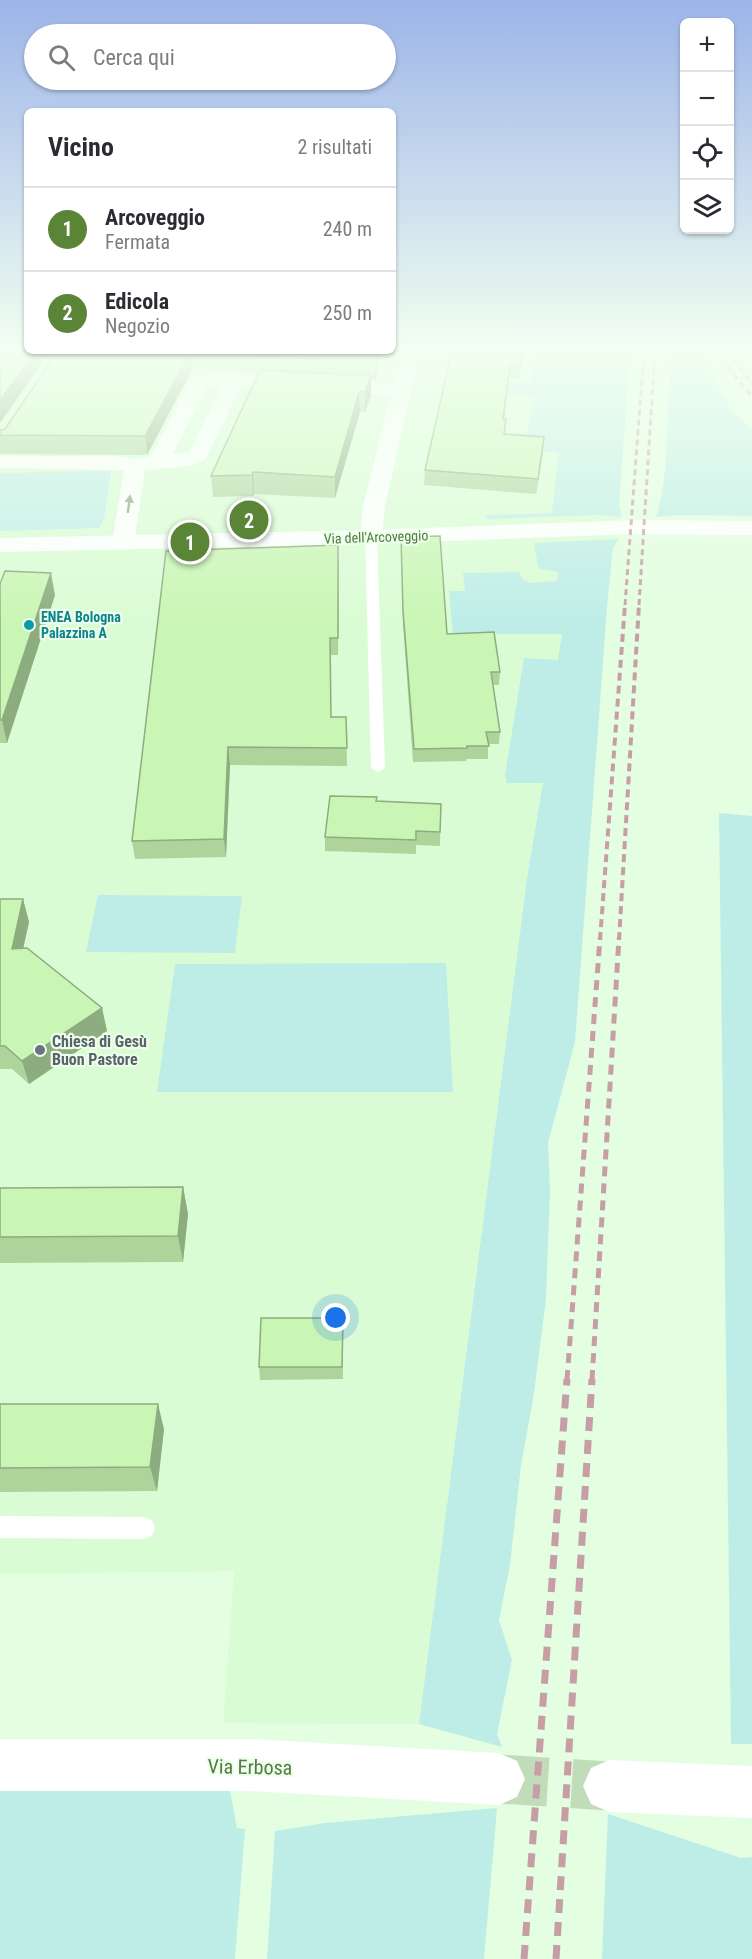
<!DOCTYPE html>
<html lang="it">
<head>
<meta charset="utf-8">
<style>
	body { margin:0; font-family:"Roboto Condensed",sans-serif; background:#f2f2f3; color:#2b2b33 }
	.controls { position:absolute; right:18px; top:18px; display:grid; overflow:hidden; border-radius:9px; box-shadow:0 2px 4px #0004 }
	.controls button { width:54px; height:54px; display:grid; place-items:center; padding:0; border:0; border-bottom:2px solid #e1e1e2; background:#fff; color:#2b2b33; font:30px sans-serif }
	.you { position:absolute; left:336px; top:1318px; width:21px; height:21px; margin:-15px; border:4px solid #fff; border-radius:50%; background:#1a73e8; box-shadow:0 0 0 9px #1a73e833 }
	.badge { display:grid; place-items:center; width:39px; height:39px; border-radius:50%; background:#5b8536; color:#fff; font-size:20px; font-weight:700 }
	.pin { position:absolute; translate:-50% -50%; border:3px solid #fff; box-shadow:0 2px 6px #0006 }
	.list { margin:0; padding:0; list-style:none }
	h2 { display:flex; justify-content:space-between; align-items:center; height:78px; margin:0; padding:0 24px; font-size:26px }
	h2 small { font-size:20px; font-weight:400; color:#7c7c81 }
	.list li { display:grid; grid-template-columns:39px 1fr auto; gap:18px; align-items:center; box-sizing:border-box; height:84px; padding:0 24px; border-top:2px solid #e1e1e2 }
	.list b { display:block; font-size:22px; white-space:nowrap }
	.list p { margin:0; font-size:20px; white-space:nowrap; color:#7c7c81 }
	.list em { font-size:20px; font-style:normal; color:#7c7c81 }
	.icon { flex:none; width:33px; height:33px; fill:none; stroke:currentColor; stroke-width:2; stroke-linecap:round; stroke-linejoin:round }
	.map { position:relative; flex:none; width:752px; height:1959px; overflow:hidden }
	.search { position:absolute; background:#fff; box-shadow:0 2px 4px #0004; left:24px; top:24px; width:372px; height:66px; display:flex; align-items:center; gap:15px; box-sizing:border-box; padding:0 21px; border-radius:33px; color:#7c7c81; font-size:22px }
	.panel { position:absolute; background:#fff; box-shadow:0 2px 4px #0004; left:24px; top:108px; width:372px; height:246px; border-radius:9px }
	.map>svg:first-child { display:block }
	.residential { fill:#dafcd4 }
	.green { fill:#beede7 }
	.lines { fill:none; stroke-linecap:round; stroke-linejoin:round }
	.minor-tunnel { stroke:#c0dcb9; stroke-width:49; stroke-dasharray:49 24; stroke-linecap:butt }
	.service { fill:#fff; fill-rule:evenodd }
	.minor { fill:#fff; fill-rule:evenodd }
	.tertiary { fill:#fff; fill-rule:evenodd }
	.rail-far3 { stroke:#c89ea6; stroke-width:3; stroke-dasharray:6 4; stroke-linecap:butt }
	.rail-far2 { stroke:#c89ea6; stroke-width:4; stroke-dasharray:8 5; stroke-linecap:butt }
	.rail-far1 { stroke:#c89ea6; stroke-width:5; stroke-dasharray:10 7; stroke-linecap:butt }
	.rail { stroke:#c89ea6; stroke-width:7; stroke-dasharray:14 9; stroke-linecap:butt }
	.wall { fill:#aed49c }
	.shaded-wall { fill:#8dac7f }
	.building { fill:#caf6b5; stroke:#8dac7f; stroke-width:1.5 }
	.oneway { fill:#89a07d }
	.culture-dot { fill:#0f9aa8; stroke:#ebffe9; stroke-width:2 }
	.worship-dot { fill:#6b7280; stroke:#ebffe9; stroke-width:2 }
	.labels { text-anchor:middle; stroke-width:4.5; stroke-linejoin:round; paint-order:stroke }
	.far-street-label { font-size:14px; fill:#577845; stroke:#ebffe9 }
	.far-culture-label { font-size:14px; font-weight:bold; fill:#0d838f; stroke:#ebffe9; text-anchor:start }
	.worship-label { font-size:16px; font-weight:bold; fill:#5b616d; stroke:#ebffe9; text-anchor:start }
	.near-street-label { font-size:20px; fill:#577845; stroke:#ebffe9 }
</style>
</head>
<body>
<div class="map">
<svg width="752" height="1959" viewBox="0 0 752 1959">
	<rect width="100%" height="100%" fill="#e3fee0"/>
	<path class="residential" d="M0 351H604L598 515 621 517 619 539 575 543 543 783 527 878 419 1724 223 1723 234 1571 0 1574Z"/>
	<path class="green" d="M475 351H630L619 507 621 510V517L598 515 487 519 485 516 489 515 552 513 559 453 525 450 534 396 486 394 488 381 531 383 534 354Z
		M671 351H693L702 355 731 410 752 430V516L680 515 656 517C668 478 667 437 668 397 669 381 673 367 671 351Z
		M107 471 111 473 104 519 99 528 0 531V473Z
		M619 539 613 548 607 607 575 1042 548 1143 550 1191 546 1299 533 1400 521 1465 510 1565 499 1620 512 1660 497 1734 502 1747 419 1724 527 878 543 783H507L505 775 524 658 558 660 562 634H453L449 591H465L463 573 519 572 523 580 531 583 557 581 558 572 541 569 538 566 534 543Z
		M719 813 752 816V1744H731Z
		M98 895 242 896 235 953 86 952Z
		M446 963 453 1092H157L175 964Z
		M0 1791H230L237 1828 245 1829 235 1959H0Z
		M497 1808 484 1959H267L275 1831 325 1823Z
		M608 1814 741 1858 752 1857V1959H602Z"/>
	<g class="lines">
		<path class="minor-tunnel" d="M499 1779 609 1786"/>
		<path class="service" d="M371 534 377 537 385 768 378 772 371 768 365 537Z
			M0 1516 144 1517 152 1520 155 1528 152 1536 144 1539 0 1538Z"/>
		<path class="minor" d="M402 351H420L385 506 382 537 379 542 371 544 363 542 360 537 363 506 391 395 241 387 205 460 190 466 145 470 134 543 131 548 123 550 115 548 112 543 124 470 0 468V456H119L135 460 151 456 192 377 234 375 394 384ZM206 387H222L189 452 173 454Z
			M0 1739H248L499 1753 517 1761 525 1779 517 1797 499 1805 248 1791H0Z
			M609 1760 752 1766V1818L609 1812 591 1804 583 1786 591 1768Z"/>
		<path class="tertiary" d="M636 520 752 521V535L636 534 371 544 0 552V538L371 530Z"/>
		<path class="rail-far3" d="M715 351 752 397
			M727 351 752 384
			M625 605 644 351
			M639 605 655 351"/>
		<path class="rail-far2" d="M600 940 625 604
			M619 940 639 604"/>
		<path class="rail-far1" d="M567 1380 600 938
			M592 1380 619 938"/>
		<path class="rail" d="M524 1959 567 1379
			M556 1959 592 1379"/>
	</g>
	<path class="wall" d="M59 351H381L375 381 371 380V396L365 412H360L335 498 254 494 253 496 213 497 211 476 258 373 193 368 147 455 0 454V430L5 429Z
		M452 351H523L519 378H509L504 419 505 434 543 451 536 494 424 485 425 470Z
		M401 537 447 634 500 672 499 685H493L500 732 499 744H488V759H466V761L413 762 403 623Z
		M339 562 338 655H331V717H346L347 766 230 765 226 857 135 859 132 841Z
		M0 584 55 595 7 743H0Z
		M377 801 441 804 440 846 416 845V854L325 851V837Z
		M0 899H23L29 922 23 949 102 1008 107 1031 29 1084 12 1069H0Z
		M183 1187 188 1214 183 1262 0 1263V1188Z
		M343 1318V1379L260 1380 259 1367Z
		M0 1404 164 1429 157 1491 0 1492Z"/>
	<path class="shaded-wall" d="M36 351H51L0 423V400Z
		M191 351 193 368 147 455 145 436Z
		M378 351H381L375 381V363Z
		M510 364 509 378 502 434 503 419Z
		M371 376V396L365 412V392Z
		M359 392 360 412 335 498V477Z
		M544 437 543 451 536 494 538 479Z
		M253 472 254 494 253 496 252 475Z
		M51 573 55 595 7 743 2 720Z
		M228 747 230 765 226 857 224 839Z
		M23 899 29 922 18 972 12 949Z
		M102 1008 107 1031 29 1084 22 1061Z
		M183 1187 188 1214 183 1262 178 1236Z
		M158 1404 164 1429 157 1491 150 1467Z"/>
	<path class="building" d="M0 351H36L0 400Z
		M58 351H191L145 436 0 435V430L5 429Z
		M193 351H378L375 363Z
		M452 351H522L520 364H510L503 419H506L504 434 544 437 538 479 425 470Z
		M260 370 371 376 365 392H359L335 477 253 472 252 475 211 476Z
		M440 536 447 634 494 632 500 672H491L500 732H486L489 746H467V748L414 749 403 611 401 537Z
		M338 545V638H330L331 717H346L347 748 228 747 224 839 132 841 166 551Z
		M5 571 51 573 2 720H0V584Z
		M330 796 377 797 376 801 441 804 440 832 416 831V840L325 837Z
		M0 899H23L12 949 27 948 102 1008 22 1061 5 1046H0Z
		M183 1187 178 1236 0 1237V1188Z
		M261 1318H343L342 1367H259Z
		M0 1404H158L150 1467 0 1468Z"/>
	<defs><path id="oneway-solid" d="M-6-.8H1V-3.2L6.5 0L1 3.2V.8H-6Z" transform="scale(1.5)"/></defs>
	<use class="oneway" href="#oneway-solid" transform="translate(129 504) rotate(-82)"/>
	<linearGradient id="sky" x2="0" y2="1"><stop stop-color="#9cb4e8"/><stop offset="0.56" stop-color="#f2fff1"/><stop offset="1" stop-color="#f2fff1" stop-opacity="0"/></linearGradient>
	<rect width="752" height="625" fill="url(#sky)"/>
	<circle class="culture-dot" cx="29" cy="625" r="6"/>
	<circle class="worship-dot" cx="40" cy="1050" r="6"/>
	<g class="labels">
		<g class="far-street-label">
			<text transform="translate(376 537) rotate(-2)" y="5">Via dell'Arcoveggio</text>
		</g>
		<g class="far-culture-label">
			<text x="41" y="622">ENEA Bologna<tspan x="41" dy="16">Palazzina A</tspan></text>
		</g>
		<g class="worship-label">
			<text x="52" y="1047">Chiesa di Gesù<tspan x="52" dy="18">Buon Pastore</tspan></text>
		</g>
		<g class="near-street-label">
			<text transform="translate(250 1767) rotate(1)" y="7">Via Erbosa</text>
		</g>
	</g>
</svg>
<div class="controls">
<button>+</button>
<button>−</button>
<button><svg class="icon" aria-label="locate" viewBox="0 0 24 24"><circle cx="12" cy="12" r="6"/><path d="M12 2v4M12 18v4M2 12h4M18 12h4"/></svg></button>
<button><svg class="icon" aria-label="layers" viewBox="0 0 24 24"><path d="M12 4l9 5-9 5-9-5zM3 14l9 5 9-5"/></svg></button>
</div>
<div class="you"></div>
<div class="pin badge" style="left:190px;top:542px">1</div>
<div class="pin badge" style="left:249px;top:520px">2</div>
<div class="search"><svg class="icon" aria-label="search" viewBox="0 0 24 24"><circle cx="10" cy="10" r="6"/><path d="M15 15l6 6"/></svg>Cerca qui</div>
<section class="panel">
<h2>Vicino<small>2 risultati</small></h2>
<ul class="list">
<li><span class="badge">1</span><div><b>Arcoveggio</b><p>Fermata</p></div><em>240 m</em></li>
<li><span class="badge">2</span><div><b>Edicola</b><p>Negozio</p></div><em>250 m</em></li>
</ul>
</section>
</div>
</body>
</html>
